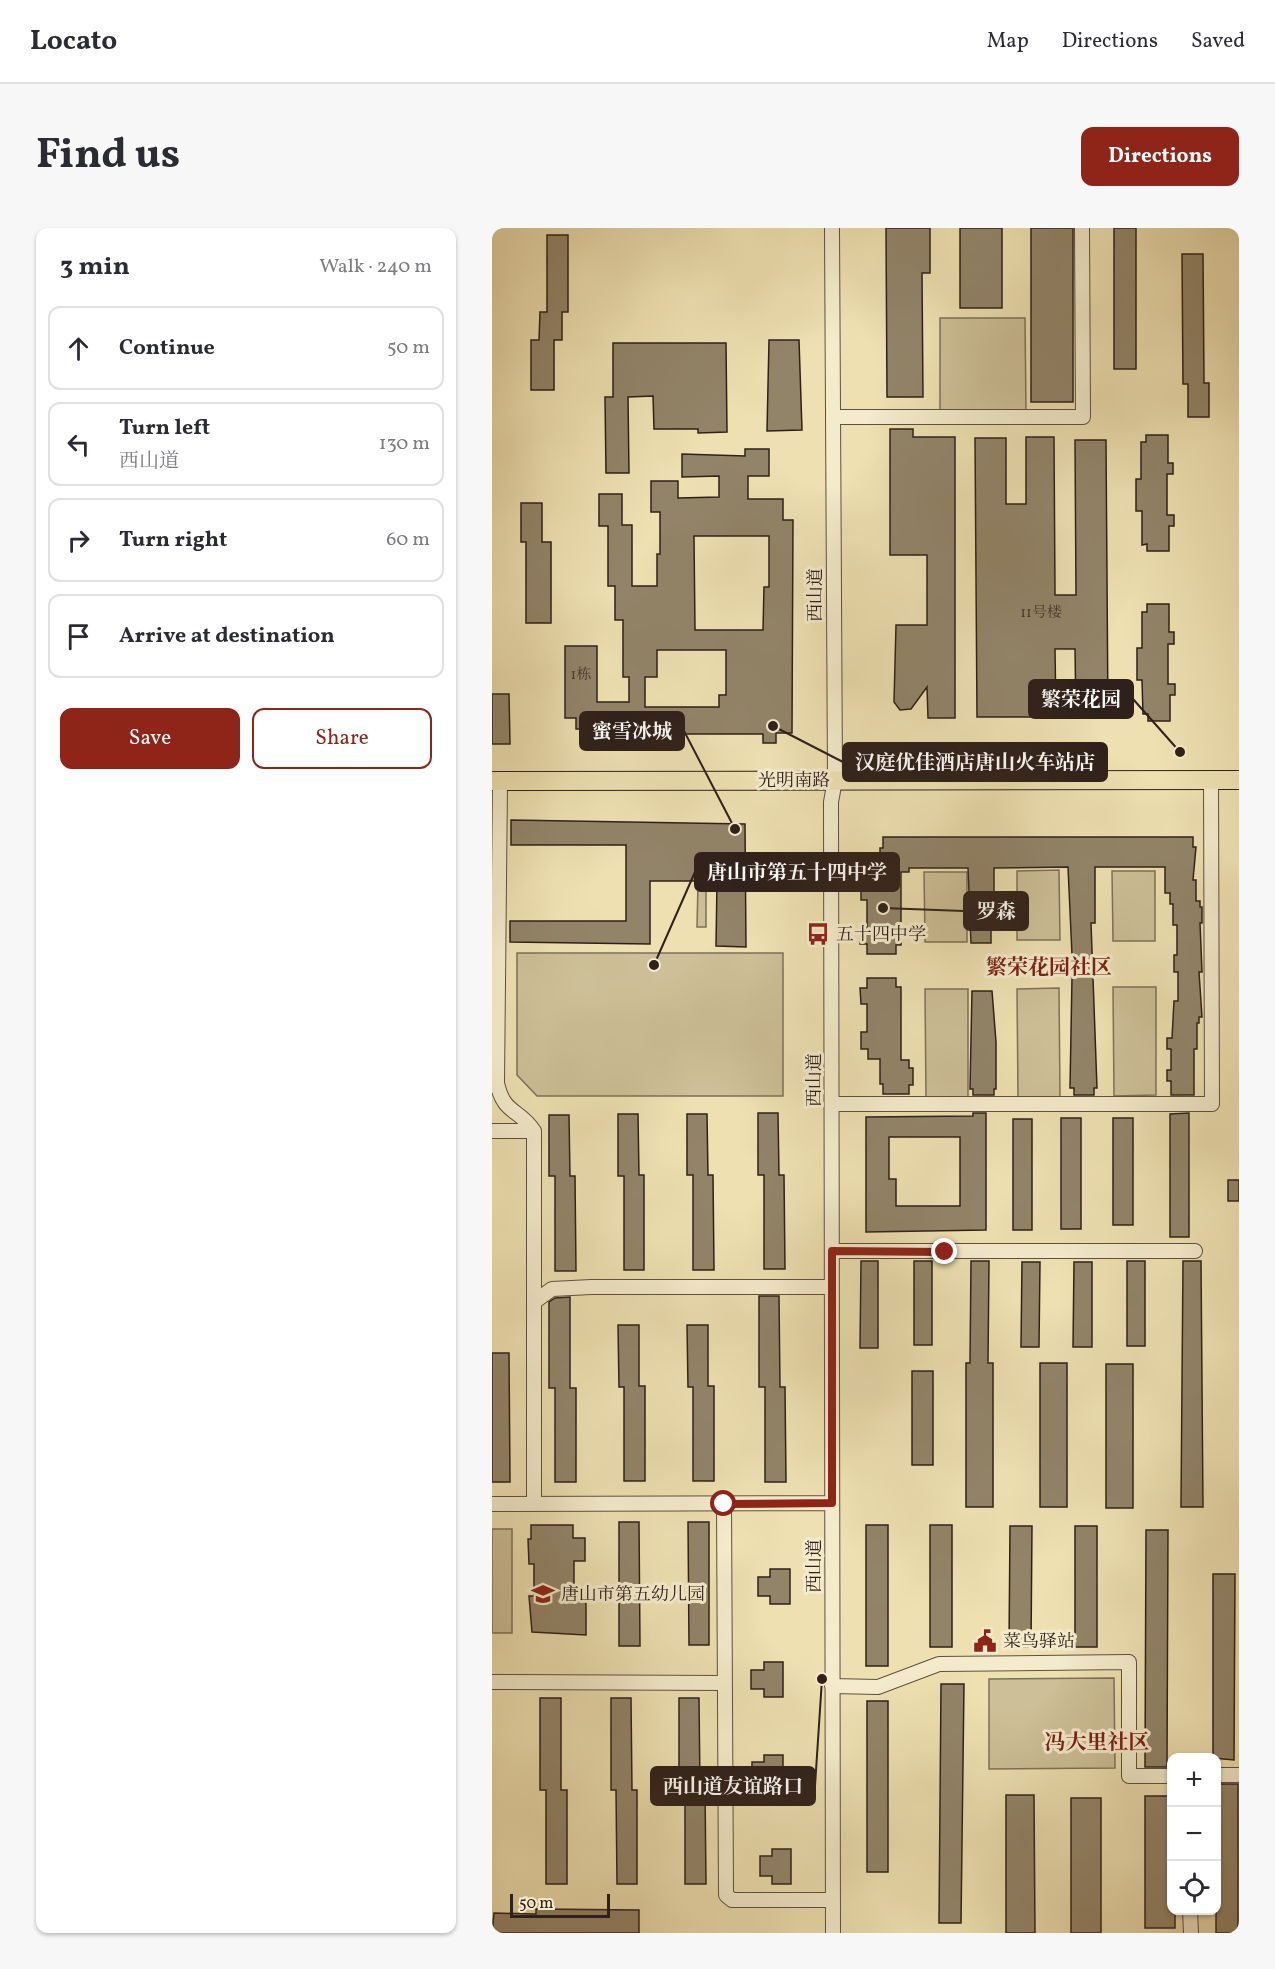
<!DOCTYPE html>
<html lang="en">
<head>
<meta charset="utf-8">
<style>
	body { margin:0; font-family:Vollkorn,"Noto Serif SC",serif; background:#f7f7f7; color:#2b2b33 }
	.controls { position:absolute; right:18px; bottom:18px; display:grid; overflow:hidden; border-radius:12px; box-shadow:0 2px 4px #0004 }
	.controls button { width:54px; height:54px; display:grid; place-items:center; padding:0; border:0; border-bottom:2px solid #e1e1e2; background:#fff; color:#2b2b33; font:30px sans-serif }
	.scale { position:absolute; left:18px; bottom:15px; width:100px; box-sizing:border-box; padding-left:6px; border:3px solid #2e201a; border-top:0; font-size:16px; line-height:21px; white-space:nowrap; color:#2e201a; -webkit-text-stroke:4px #f4ebcc; paint-order:stroke }
	.stop { position:absolute; width:18px; height:18px; margin:-14px; border:4px solid #8f2418; border-radius:50%; background:#fff }
	.stop.end { background:#8f2418; border-color:#fff; box-shadow:0 2px 6px #0008 }
	.list { margin:0; padding:0; list-style:none }
	h2 { display:flex; justify-content:space-between; align-items:center; height:78px; margin:0; padding:0 24px; font-size:26px }
	h2 small { font-size:20px; font-weight:400; color:#7c7c81 }
	.list li { display:grid; grid-template-columns:39px 1fr auto; gap:18px; align-items:center; box-sizing:border-box; height:84px; margin:0 12px 12px; padding:0 12px; border:2px solid #e1e1e2; border-radius:12px }
	.list b { display:block; font-size:22px; white-space:nowrap }
	.list p { margin:0; font-size:20px; white-space:nowrap; color:#7c7c81 }
	.list em { font-size:20px; font-style:normal; color:#7c7c81 }
	.actions { display:flex; gap:12px; padding:18px 24px }
	.actions a { flex:1; padding:14px 0; border:2px solid #8f2418; border-radius:12px; text-align:center; font-size:21px; color:#8f2418 }
	.actions .main { background:#8f2418; color:#fff }
	.icon { flex:none; width:33px; height:33px; fill:none; stroke:currentColor; stroke-width:2; stroke-linecap:round; stroke-linejoin:round }
	.map { position:relative; flex:none; width:747px; height:1705px; overflow:hidden; border-radius:12px }
	header { display:flex; align-items:center; gap:36px; box-sizing:border-box; height:84px; padding:0 30px; background:#fff; border-bottom:2px solid #e1e1e2 }
	header strong { font-size:28px }
	nav { display:flex; gap:33px; margin-inline-start:auto; font-size:21px }
	.intro { display:flex; align-items:center; justify-content:space-between; box-sizing:border-box; height:144px; padding:0 36px }
	h1 { margin:0; font-size:42px }
	.button { padding:15px 27px; border-radius:12px; background:#8f2418; color:#fff; font-size:21px; font-weight:700 }
	main { display:flex; gap:36px; padding:0 36px }
	aside { flex:1; background:#fff; border-radius:12px; box-shadow:0 2px 4px #0004 }
	.map>svg:first-child { display:block }
	.green { fill:#cdbf97; stroke:#7e7058; stroke-width:1.5 }
	.building { fill:#928469; stroke:#2e201a; stroke-width:1.5; fill-rule:evenodd }
	.lines { fill:none; stroke-linecap:round; stroke-linejoin:round }
	.minor-casing { stroke:#5e5040; stroke-width:16 }
	.major-casing { stroke:#2e201a; stroke-width:20 }
	.minor { stroke:#f4ebcc; stroke-width:14 }
	.major { stroke:#eee0b1; stroke-width:18 }
	.route { stroke:#8f2418; stroke-width:8 }
	.labels { text-anchor:middle; stroke-width:6; stroke-linejoin:round; paint-order:stroke }
	.number-label { font-size:15px; fill:#47392e }
	.street-label { font-size:18px; fill:#2e201a; stroke:#f4ebcc }
	.poi-label { font-size:18px; fill:#2e201a; stroke:#f4ebcc; text-anchor:start }
	.quarter-label { font-size:21px; font-weight:bold; fill:#7a1f14; stroke:#f4ebcc }
	.leader { fill:none; stroke:#2e201a; stroke-width:2 }
	.callout-dot { fill:#2e201a; stroke:#f4ebcc; stroke-width:2 }
	.callout { fill:#2e201a; stroke:#2e201a; stroke-width:2 }
	.callout-label { font-size:20px; text-anchor:middle; font-weight:bold; fill:#fff }
</style>
</head>
<body>
<header>
<strong>Locato</strong>
<nav><a>Map</a><a>Directions</a><a>Saved</a></nav>
</header>
<div class="intro"><h1>Find us</h1><a class="button">Directions</a></div>
<main>
<aside>
<h2>3 min<small>Walk · 240 m</small></h2>
<ul class="list">
<li><svg class="icon" aria-label="ahead" viewBox="0 0 24 24"><path d="M12 20V5M6 11l6-6 6 6"/></svg><div><b>Continue</b></div><em>50 m</em></li>
<li><svg class="icon" aria-label="left" viewBox="0 0 24 24"><path d="M17 20v-9H6M10 6l-5 5 5 5"/></svg><div><b>Turn left</b><p>西山道</p></div><em>130 m</em></li>
<li><svg class="icon" aria-label="right" viewBox="0 0 24 24"><path d="M7 20v-9h11M14 6l5 5-5 5"/></svg><div><b>Turn right</b></div><em>60 m</em></li>
<li><svg class="icon" aria-label="arrive" viewBox="0 0 24 24"><path d="M6 21V4h12l-3 4 3 4H6"/></svg><div><b>Arrive at destination</b></div></li>
</ul>
<div class="actions"><a class="main">Save</a><a>Share</a></div>
</aside>
<div class="map">
<svg width="747" height="1705" viewBox="0 0 747 1705">
	<rect width="100%" height="100%" fill="#eee0b1"/>
	<filter id="stains"><feTurbulence type="fractalNoise" baseFrequency=".00333" numOctaves="4"/><feColorMatrix values="0 0 0 0 .2 0 0 0 0 .09 0 0 0 0 .02 0 0 0 .5 -.17"/></filter>
	<radialGradient id="worn" r=".72"><stop offset=".6" stop-color="#630" stop-opacity="0"/><stop offset="1" stop-color="#630" stop-opacity=".3"/></radialGradient>
	<path class="green" d="M448 90H533L534 184H448Z
		M567 642 568 712H525V643Z
		M620 643H663V713H621Z
		M432 644H475V714H433Z
		M206 656H214V699H205Z
		M25 725H291V868H45L25 847Z
		M621 759H664V867L622 868Z
		M567 760 568 869H526L525 761Z
		M433 761H476V870H434Z
		M0 1301H20V1405H0Z
		M622 1450 623 1540 497 1541V1451Z"/>
	<path class="building" d="M394 0H438V45H430L431 169H395Z
		M468 0H510V80H468Z
		M539 0H581V174H539Z
		M622 0H644V141H622Z
		M55 7H76V84H70V112H62V162H39V112H47L48 84H55Z
		M690 26H711L712 155H717V189H696V156H691Z
		M277 112H307L310 202 275 203Z
		M121 115H234L235 204 206 205V201H162L161 168 136 169 137 245H114L113 169H121Z
		M398 201H421V209H463V490H436L435 459 419 481 408 482 402 474 404 397H435V327H398Z
		M654 207H676V235H681V246H675V287H682V298H677V323H655V316L650 317V283H644V251H649V214H654Z
		M534 209H562L563 367H584L583 212H614L616 488H584L583 421H563L564 489H485L483 210H514V276H534Z
		M253 221H277V248H256V271H291V292H301L300 505H284V515H271V506H137V501H84V490H73V418H105V474H137V449H131V392H123V358H116V298H107V266H130V297H140V358H165V326H168V284H159V253H186V270L227 269V248L190 249V226L253 228ZM202 308H277V359H272L271 402H203ZM165 422H234V467H227V479H153V449H165Z
		M29 275H50V314H59V395H34V314H29Z
		M655 376H677V404H682V416H676V456H683V467H678V493H656V486H651L650 452H645V420H650V384H655Z
		M0 466H17L18 516H0Z
		M19 592 253 596 254 719 224 718 225 653H158V716L18 714V693H134V617H19Z
		M391 609H701V619H704L701 652H704V673H708V679H710V695H708L710 744H707L710 789H707V795H705V821H702V867H679V853H675V842H679V821H675V810H680L682 773H686V744H682V727H685V697H681V676H678V665H673V639H603V695H599L605 860H602V867H582V860H578L580 749 571 746 567 737 570 731 580 727 576 639 502 640V695H499V715H479L476 640H417V644H409V717H404V726H375V716H368V700H375V672H369V654H376V644H388V620H391Z
		M375 750H404V759H409V832H417V840H421V857H417V866H391V856H388V831H376V821H369V804H375V776H369L368 760H375Z
		M480 763H500L504 814V861H502V867H481V861H478Z
		M266 885H286L287 947H292L293 1041H272V947H266Z
		M481 885H494V1002L374 1004V889L481 888ZM397 909H468V978H404V951H397Z
		M697 885V1009H678V886Z
		M126 886H146L147 947H152V1042H132V948H126Z
		M195 886H215L216 947H221L222 1042H201V947H195Z
		M57 887H77L78 948H83L84 1043H63V948H57Z
		M569 890H589V1001H569Z
		M621 890H641V997H621Z
		M521 891H540V1002H521Z
		M736 952H747V973H736Z
		M369 1033H386V1120H368Z
		M422 1033H440V1117H422Z
		M479 1033H497L496 1135H501V1279H474V1135H478Z
		M635 1033H653V1118H635Z
		M691 1033H709L711 1279H689Z
		M530 1034H548L547 1119H529Z
		M582 1034H600V1119H581Z
		M267 1068H287L288 1159H293L294 1254H273V1159H267Z
		M78 1069V1160H84V1254H63V1160H57V1074L63 1070Z
		M126 1097H147V1158H153V1253H132V1159H127Z
		M195 1097H216V1158H222V1253H201V1159H196Z
		M0 1125H17L18 1254H0Z
		M548 1135H575V1279H548Z
		M614 1136H641V1280H614Z
		M420 1143H441V1237H420Z
		M127 1294H147L148 1418H127Z
		M196 1294H217V1417H197Z
		M39 1297H81V1310H93V1333H82V1366H94V1407L40 1404 37 1368H42V1336H37L36 1311H39Z
		M374 1297H396V1438H374Z
		M438 1297H460V1419H438Z
		M518 1298H540L539 1419H517Z
		M583 1298H605V1419H583Z
		M654 1302H676L675 1539H653Z
		M278 1341H298V1376H278V1368H266V1349H278Z
		M721 1346H743L742 1532 721 1530Z
		M272 1434H291V1469H272V1461H259V1442H272Z
		M449 1456H472L469 1695H447Z
		M48 1470H69V1562H75V1656H54V1562H48Z
		M119 1470H139L140 1562H145V1656H125L124 1562H119Z
		M187 1470H207L208 1561H213L214 1656H193V1562H187Z
		M375 1473H396V1644H375Z
		M272 1527H291V1562H272V1554H260V1534H272Z
		M724 1556H746V1705H724Z
		M514 1567H542L543 1705H514Z
		M653 1568H680V1683H683V1700H653Z
		M579 1570H609V1705H579Z
		M280 1621H299V1656H280V1648H268V1628H280Z
		M44 1681 147 1682V1705H0L2 1685 44 1686Z"/>
	<g class="lines">
		<g class="minor-casing">
			<path id="minor" d="M340 0 343 552 339 574 341 1705
				M341 189H591L590 0
				M8 553 5 855C12 887 27 880 42 903V1276
				M340 876H720L719 552
				M0 903H42
				M340 1023H703
				M42 1074 60 1061 99 1059H340
				M0 1276 340 1275
				M232 1276 234 1667 240 1672H341
				M0 1454 232 1455
				M340 1458 386 1459 447 1436 637 1434V1548H680
				M724 1547H747
				M698 1682 699 1705"/>
		</g>
		<g class="major-casing">
			<path id="major" d="M0 553 747 552"/>
		</g>
		<use href="#minor" class="minor"/>
		<use href="#major" class="major"/>
	</g>
	<g class="lines">
		<path class="route" d="M232 1276 340 1275V1023L453 1024"/>
	</g>
	<defs>
		<g id="bus-bare" transform="scale(1.8)"><path d="M-5-6H5V4H4V6H2V4H-2V6H-4V4H-5ZM-3.5-4V0h7V-4ZM-3.5 1.2v1.5H-2V1.2ZM2 1.2v1.5H3.5V1.2Z" fill="#8f2418" stroke="#f4ebcc" stroke-width="2.5" paint-order="stroke"/></g>
		<g id="school-bare" transform="scale(1.8)"><path d="M0-5L7-2L0 1L-7-2ZM-4 1L0 2.5L4 1V4Q0 6-4 4Z" fill="#8f2418" stroke="#f4ebcc" stroke-width="2.5" paint-order="stroke"/></g>
		<g id="civic-bare" transform="scale(1.8)"><path d="M-.6-6.5H3V-4.5H.6V-3L4-1V1h2V6H-6V1h2V-1L-.6-3ZM-1.2 2.5V6h2.4V2.5Z" fill="#8f2418" stroke="#f4ebcc" stroke-width="2.5" paint-order="stroke"/></g>
	</defs>
	<g fill-rule="evenodd">
		<use href="#bus-bare" x="326" y="706"/>
		<use href="#school-bare" x="51" y="1366"/>
		<use href="#civic-bare" x="493" y="1413"/>
	</g>
	<g class="labels">
		<g class="number-label">
			<text x="549" y="389">11号楼</text>
			<text x="89" y="451">1栋</text>
		</g>
		<g class="street-label">
			<text transform="translate(323 367) rotate(-90)" y="6">西山道</text>
			<text x="302" y="558">光明南路</text>
			<text transform="translate(322 852) rotate(-90)" y="6">西山道</text>
			<text transform="translate(322 1338) rotate(-90)" y="6">西山道</text>
		</g>
		<g class="poi-label">
			<text x="344" y="712">五十四中学</text>
			<text x="69" y="1372">唐山市第五幼儿园</text>
			<text x="511" y="1419">菜鸟驿站</text>
		</g>
		<g class="quarter-label">
			<text x="557" y="746">繁荣花园社区</text>
			<text x="605" y="1521">冯大里社区</text>
		</g>
	</g>
	<path class="leader" d="M688 524L641 471M243 601L192 503M281 498L351 534M162 737L203 644M391 680L472 683M330 1451L323 1558"/>
	<g class="callout-dot">
		<circle cx="688" cy="524" r="6"/>
		<circle cx="243" cy="601" r="6"/>
		<circle cx="281" cy="498" r="6"/>
		<circle cx="162" cy="737" r="6"/>
		<circle cx="391" cy="680" r="6"/>
		<circle cx="330" cy="1451" r="6"/>
	</g>
	<g class="callout">
		<rect x="537" y="452" width="104" height="38" rx="6"/>
		<rect x="88" y="484" width="104" height="38" rx="6"/>
		<rect x="351" y="515" width="264" height="38" rx="6"/>
		<rect x="203" y="625" width="204" height="38" rx="6"/>
		<rect x="472" y="664" width="64" height="38" rx="6"/>
		<rect x="159" y="1539" width="164" height="38" rx="6"/>
	</g>
	<g class="callout-label">
		<text x="589" y="478">繁荣花园</text>
		<text x="140" y="510">蜜雪冰城</text>
		<text x="483" y="541">汉庭优佳酒店唐山火车站店</text>
		<text x="305" y="651">唐山市第五十四中学</text>
		<text x="504" y="690">罗森</text>
		<text x="241" y="1565">西山道友谊路口</text>
	</g>
	<rect width="100%" height="100%" filter="url(#stains)"/>
	<rect width="100%" height="100%" fill="url(#worn)"/>
</svg>
<div class="controls">
<button>+</button>
<button>−</button>
<button><svg class="icon" aria-label="locate" viewBox="0 0 24 24"><circle cx="12" cy="12" r="6"/><path d="M12 2v4M12 18v4M2 12h4M18 12h4"/></svg></button>
</div>
<div class="scale">50 m</div>
<div class="stop" style="left:232px;top:1276px"></div>
<div class="stop end" style="left:453px;top:1024px"></div>
</div>
</main>
</body>
</html>
